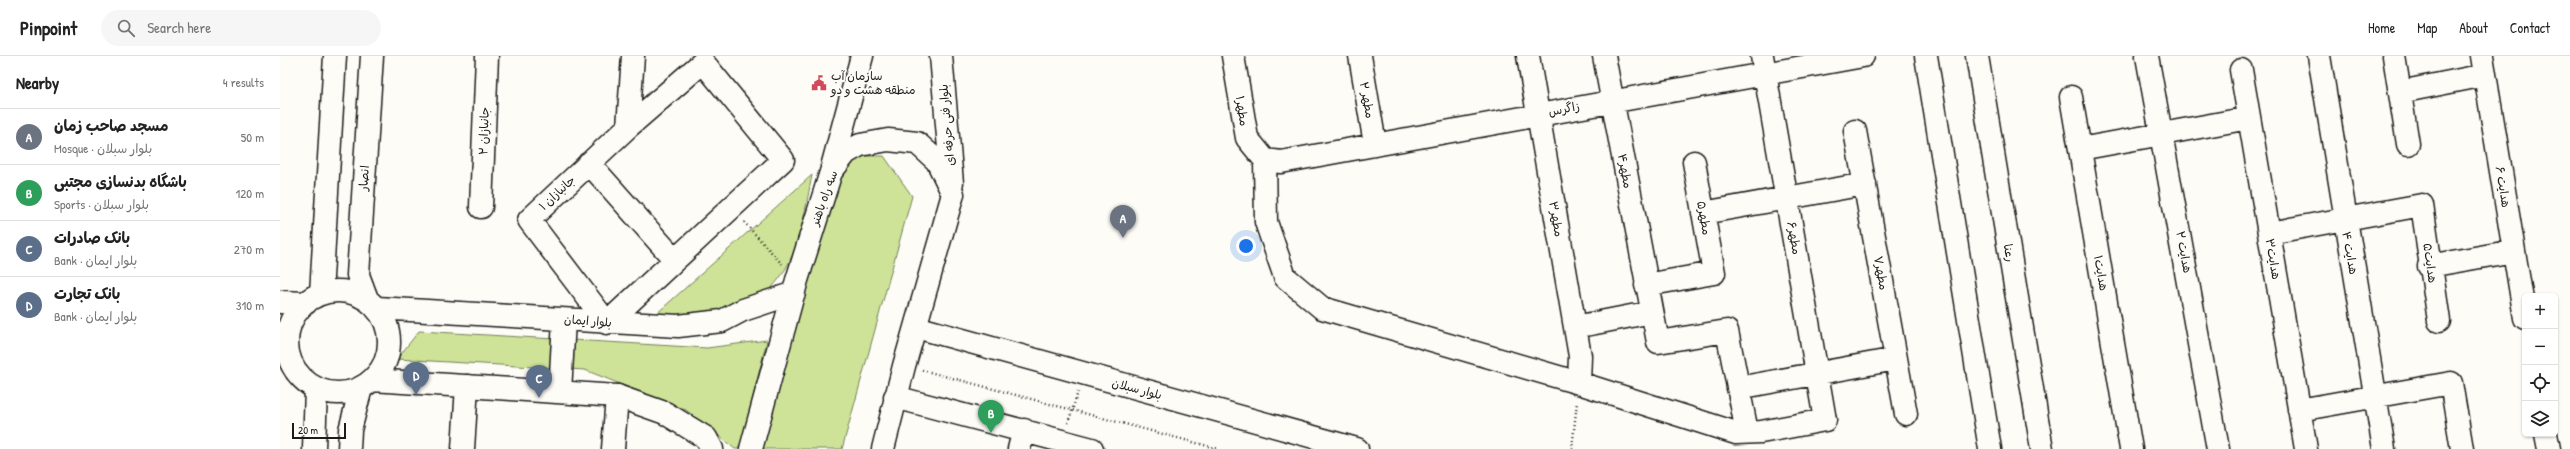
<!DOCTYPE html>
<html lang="en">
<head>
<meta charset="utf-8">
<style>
	body { margin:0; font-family:"Patrick Hand","Playpen Sans Arabic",sans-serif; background:#f6f6f6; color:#222 }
	.controls { position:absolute; right:12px; bottom:12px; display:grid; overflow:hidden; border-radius:6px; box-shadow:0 1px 3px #0004 }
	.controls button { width:36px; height:36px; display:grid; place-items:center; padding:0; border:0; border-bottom:1px solid #e0e0e0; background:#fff; color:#222; font:20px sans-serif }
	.scale { position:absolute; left:12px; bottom:10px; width:54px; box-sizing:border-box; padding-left:4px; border:2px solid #1c1c1c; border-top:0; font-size:11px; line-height:14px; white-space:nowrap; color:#1c1c1c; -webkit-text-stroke:3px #fdfcf7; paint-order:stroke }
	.you { position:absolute; left:966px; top:190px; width:14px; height:14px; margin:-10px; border:3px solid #fff; border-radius:50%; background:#1a73e8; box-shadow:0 0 0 6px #1a73e833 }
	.badge { display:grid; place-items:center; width:26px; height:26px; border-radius:50%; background:#d1495b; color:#fff; font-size:13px; font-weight:700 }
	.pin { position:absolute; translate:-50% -33px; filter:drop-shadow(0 1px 2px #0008) }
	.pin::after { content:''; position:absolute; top:21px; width:14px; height:12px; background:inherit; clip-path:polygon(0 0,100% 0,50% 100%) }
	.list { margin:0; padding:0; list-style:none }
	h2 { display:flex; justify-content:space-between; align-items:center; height:52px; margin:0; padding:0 16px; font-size:17px }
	h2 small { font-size:13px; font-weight:400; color:#767676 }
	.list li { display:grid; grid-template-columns:26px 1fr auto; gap:12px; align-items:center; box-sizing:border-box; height:56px; padding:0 16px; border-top:1px solid #e0e0e0 }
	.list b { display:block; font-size:15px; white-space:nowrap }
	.list p { margin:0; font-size:13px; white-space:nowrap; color:#767676 }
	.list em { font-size:13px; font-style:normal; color:#767676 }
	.icon { flex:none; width:22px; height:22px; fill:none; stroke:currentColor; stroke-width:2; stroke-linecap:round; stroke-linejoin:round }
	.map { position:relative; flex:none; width:2290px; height:393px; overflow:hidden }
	header { display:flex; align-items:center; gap:24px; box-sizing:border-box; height:56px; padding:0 20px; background:#fff; border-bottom:1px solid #e0e0e0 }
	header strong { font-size:19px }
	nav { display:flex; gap:22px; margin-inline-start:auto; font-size:14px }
	.search { width:280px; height:36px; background:#f6f6f6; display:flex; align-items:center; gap:10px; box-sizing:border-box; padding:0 14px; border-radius:22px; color:#767676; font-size:15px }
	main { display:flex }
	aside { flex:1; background:#fff }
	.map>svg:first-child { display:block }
	.green { fill:#cee398; stroke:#75805a }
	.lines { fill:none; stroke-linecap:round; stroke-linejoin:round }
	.minor-casing { stroke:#1c1c1c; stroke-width:25 }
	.major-casing { stroke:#1c1c1c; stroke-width:25 }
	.path { stroke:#1c1c1c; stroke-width:2.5; stroke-dasharray:1 3; stroke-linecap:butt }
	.minor { stroke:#fdfcf7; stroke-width:22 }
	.major { stroke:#fdfcf7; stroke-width:22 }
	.labels { text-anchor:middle; stroke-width:4; stroke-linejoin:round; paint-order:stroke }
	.poi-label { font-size:12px; fill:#1c1c1c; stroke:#fdfcf7; text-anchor:start }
	.street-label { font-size:12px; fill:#1c1c1c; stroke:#fdfcf7 }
</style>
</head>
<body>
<header>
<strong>Pinpoint</strong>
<div class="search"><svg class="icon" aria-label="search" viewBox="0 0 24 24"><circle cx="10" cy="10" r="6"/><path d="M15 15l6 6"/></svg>Search here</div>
<nav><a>Home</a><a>Map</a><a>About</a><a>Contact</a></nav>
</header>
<main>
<aside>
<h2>Nearby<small>4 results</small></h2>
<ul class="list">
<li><span class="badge" style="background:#6b7280">A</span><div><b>مسجد صاحب زمان</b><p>Mosque · بلوار سبلان</p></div><em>50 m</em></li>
<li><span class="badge" style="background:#2e9e5b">B</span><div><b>باشگاه بدنسازی مجتبی</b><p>Sports · بلوار سبلان</p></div><em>120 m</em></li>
<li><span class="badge" style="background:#5c6f8a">C</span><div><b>بانک صادرات</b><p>Bank · بلوار ایمان</p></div><em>270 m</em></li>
<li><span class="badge" style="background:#5c6f8a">D</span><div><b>بانک تجارت</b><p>Bank · بلوار ایمان</p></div><em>310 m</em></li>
</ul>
</aside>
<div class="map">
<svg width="2290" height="393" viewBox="0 0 2290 393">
	<rect width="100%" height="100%" fill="#fdfcf7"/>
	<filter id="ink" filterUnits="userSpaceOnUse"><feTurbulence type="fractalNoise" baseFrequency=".025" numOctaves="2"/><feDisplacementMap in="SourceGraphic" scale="8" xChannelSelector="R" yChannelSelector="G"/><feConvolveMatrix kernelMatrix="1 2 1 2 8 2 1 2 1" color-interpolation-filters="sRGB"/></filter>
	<g filter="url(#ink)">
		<path class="green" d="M579 100H604L632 140 562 393H482L534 193 558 119Z
			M532 119C520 181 514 241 442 258 423 262 394 259 375 259Z
			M139 275 427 292 487 284 460 393H455L406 354 305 314 117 303Z"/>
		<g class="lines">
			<g class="minor-casing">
				<path id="minor" d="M953 0 967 82 985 104
					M1080 0 1095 88
					M1248 0 1300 300 1299 327
					M1324 0 1378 286 1447 275 1467 376
					M1646 0 1710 393
					M1697 0 1762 393
					M1867 0 1938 393
					M2039 0 2104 393
					M2114 0 2128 88
					M2202 0 2245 262
					M1961 14 2026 393
					M2120 36 2205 19
					M1791 41 1851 393
					M348 71 423 6 503 104 327 267 249 164 348 71 353 0
					M1575 75 1626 358
					M1800 93 1969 62
					M985 104 986 166 1005 221 1042 252 1299 327 1456 377 1481 376 1545 364 1482 0
					M985 104 1001 106 1583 0
					M309 107 395 204
					M201 151 207 0
					M1423 157 1585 128
					M1989 177 2142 149 2159 265
					M2149 210 2234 195
					M1366 229 1434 217 1414 106
					M636 271 1077 393
					M1295 271 1372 256
					M1458 332 1616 303
					M615 341 812 393
					M2019 354 2171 327 2182 393
					M2266 378 2269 393
					M183 393 187 330
					M333 393 337 340
					M739 393 744 374"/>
			</g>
			<g class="major-casing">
				<path id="major" d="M661 0 672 127
					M552 111 582 0
					M7 286a51 51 0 1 1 102 0a51 51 0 1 1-102 0Z
					M41 238 55 0
					M87 243 78 219 92 0
					M0 246 26 247
					M97 252 398 270 442 265 463 254 514 237
					M92 324 337 340 385 357 426 382 432 393
					M280 336 284 264
					M34 393 36 332
					M69 393 70 374 81 332
					M471 393 517 224 551 116 566 97 580 89 608 84 637 87 657 105 673 138 624 310 603 393"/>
			</g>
			<path class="path" d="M464 166 502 208
				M642 314 939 393
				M788 367 798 336
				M1292 393 1297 346"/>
			<use href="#minor" class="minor"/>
			<use href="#major" class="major"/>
		</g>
	</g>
	<defs>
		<g id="civic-bare" transform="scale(1.2)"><path d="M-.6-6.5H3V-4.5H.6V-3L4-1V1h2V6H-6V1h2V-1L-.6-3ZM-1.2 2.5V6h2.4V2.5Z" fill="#d1495b" stroke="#fdfcf7" stroke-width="2.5" paint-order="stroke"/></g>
	</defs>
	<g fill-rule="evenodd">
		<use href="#civic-bare" x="539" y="27"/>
	</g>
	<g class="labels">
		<g class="poi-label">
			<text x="551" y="24">سازمان آب<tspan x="551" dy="14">منطقه هشت و دو</tspan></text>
		</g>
		<g class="street-label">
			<text transform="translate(1087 44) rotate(80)" y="4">مطهر ۲</text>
			<text transform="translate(1284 53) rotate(-11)" y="4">زاگرس</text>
			<text transform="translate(962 55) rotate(81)" y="4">مطهر۱</text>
			<text transform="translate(667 69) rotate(-95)" y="4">بلوار فنی حرفه ای</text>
			<text transform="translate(204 75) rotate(-88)" y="4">جانبازان ۲</text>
			<text transform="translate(1345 115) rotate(80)" y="4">مطهر۴</text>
			<text transform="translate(84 122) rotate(-86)" y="4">انصار</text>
			<text transform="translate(2223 131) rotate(81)" y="4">هدایت ۶</text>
			<text transform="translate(277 137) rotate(-43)" y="4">جانبازان ۱</text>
			<text transform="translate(544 142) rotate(-70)" y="4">سه راه باهنر</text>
			<text transform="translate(1424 162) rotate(80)" y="4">مطهر۵</text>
			<text transform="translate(1276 163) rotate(80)" y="4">مطهر۳</text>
			<text transform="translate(1514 182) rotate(80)" y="4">مطهر۶</text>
			<text transform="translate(1904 196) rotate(80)" y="4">هدایت ۲</text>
			<text transform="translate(1729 197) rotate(81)" y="4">رعنا</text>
			<text transform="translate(2070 197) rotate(80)" y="4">هدایت ۴</text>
			<text transform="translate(1993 203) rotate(80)" y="4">هدایت۳</text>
			<text transform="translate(2150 207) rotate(82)" y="4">هدایت۵</text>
			<text transform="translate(1601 217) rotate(80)" y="4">مطهر۷</text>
			<text transform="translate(1821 217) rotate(80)" y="4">هدایت۱</text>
			<text transform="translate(308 265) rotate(4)" y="4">بلوار ایمان</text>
			<text transform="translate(857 333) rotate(15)" y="4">بلوار سبلان</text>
		</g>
	</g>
</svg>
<div class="controls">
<button>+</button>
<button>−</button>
<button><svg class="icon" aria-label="locate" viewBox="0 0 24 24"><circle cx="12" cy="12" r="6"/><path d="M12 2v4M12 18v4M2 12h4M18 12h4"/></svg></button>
<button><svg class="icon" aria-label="layers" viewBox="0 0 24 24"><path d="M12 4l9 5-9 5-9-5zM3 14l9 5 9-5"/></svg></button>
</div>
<div class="scale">20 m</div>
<div class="you"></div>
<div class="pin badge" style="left:843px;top:182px;background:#6b7280">A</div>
<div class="pin badge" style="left:711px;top:377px;background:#2e9e5b">B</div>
<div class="pin badge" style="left:259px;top:342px;background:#5c6f8a">C</div>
<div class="pin badge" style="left:136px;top:339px;background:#5c6f8a">D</div>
</div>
</main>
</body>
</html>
